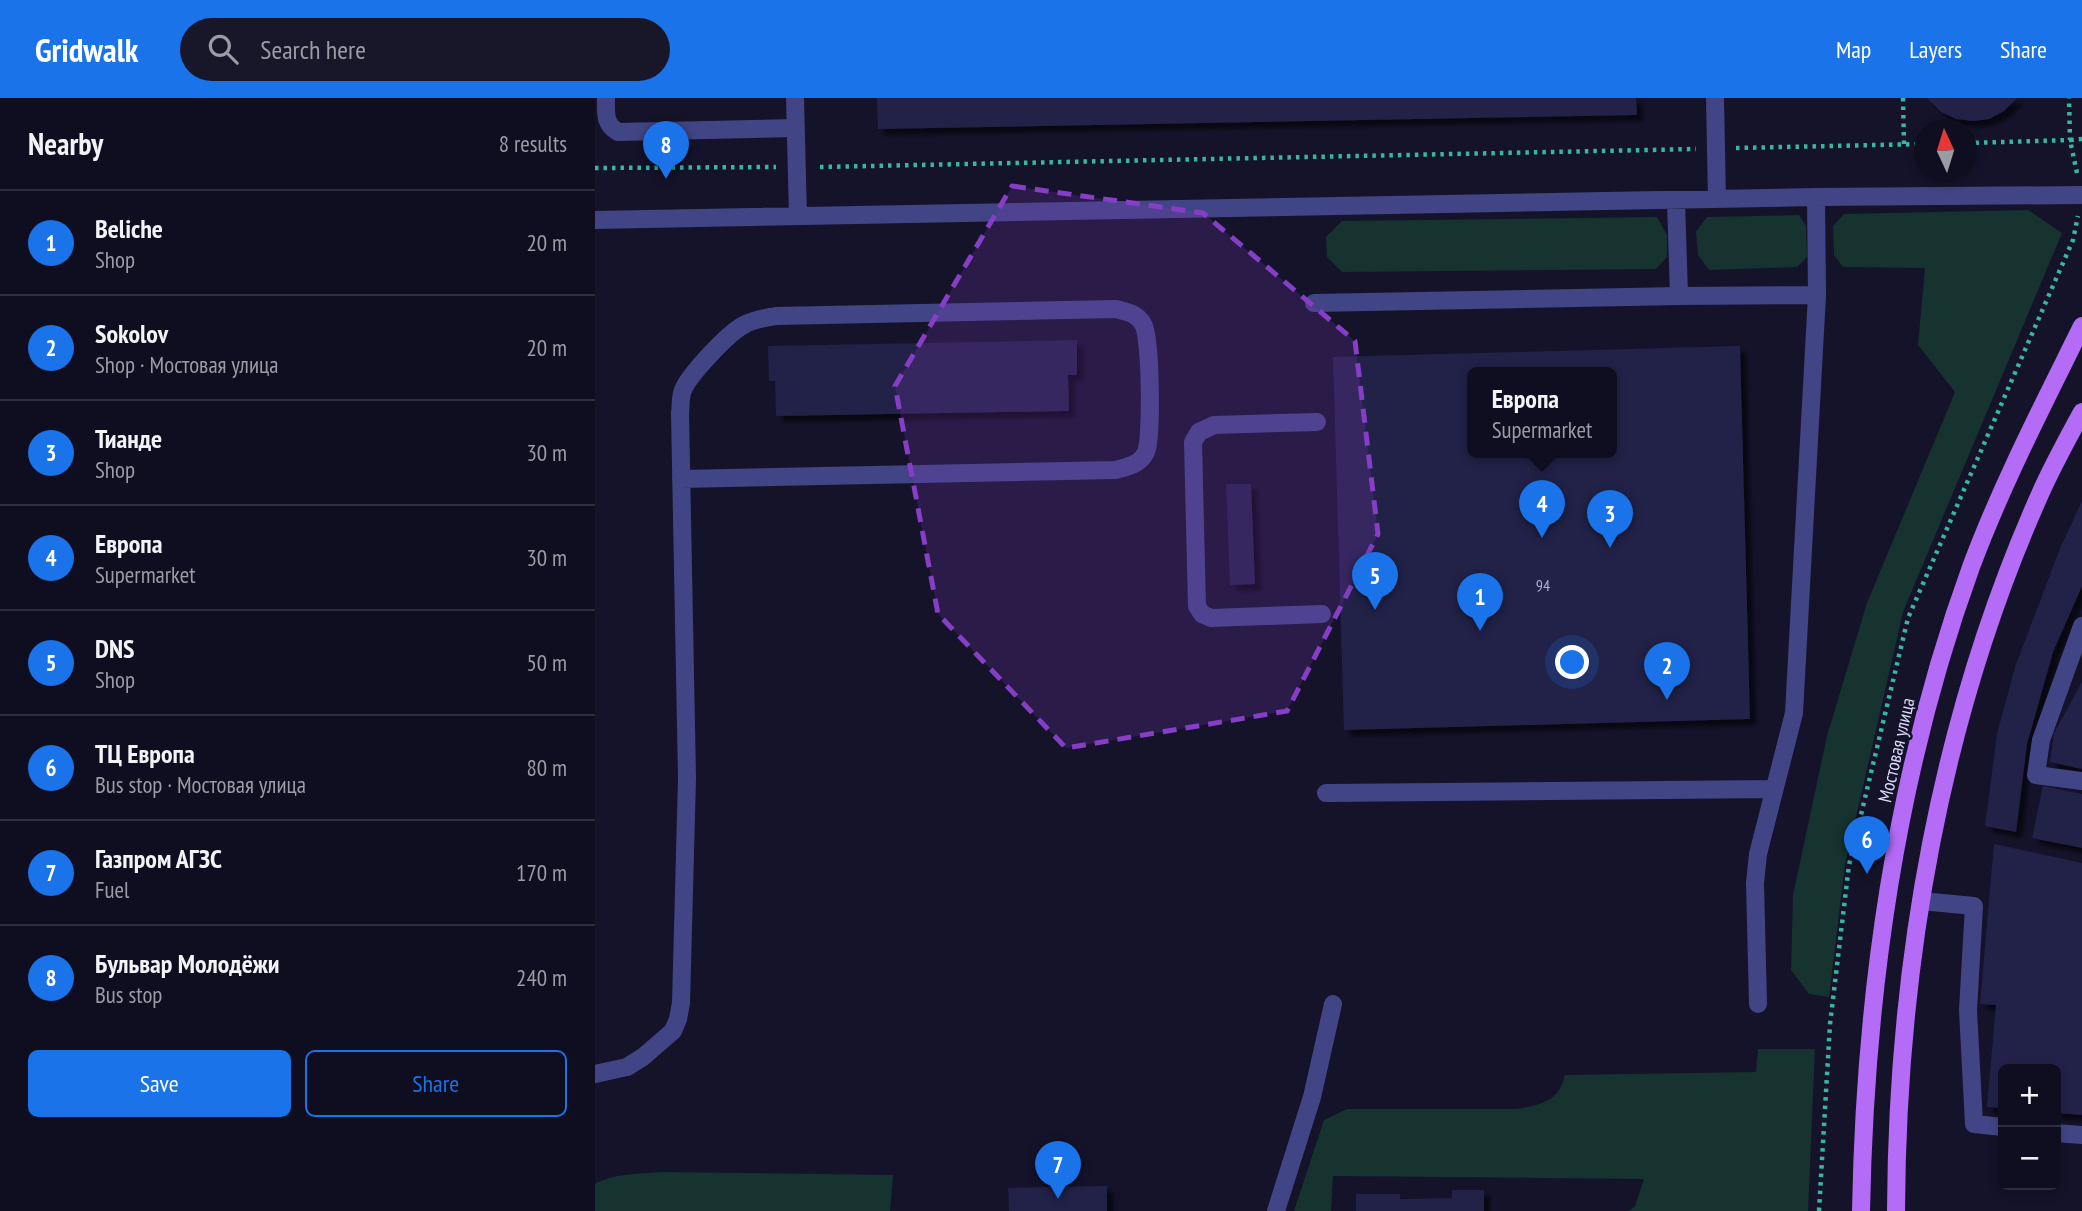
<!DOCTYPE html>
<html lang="en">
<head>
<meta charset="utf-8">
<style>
	body { margin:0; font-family:"PT Sans Narrow",sans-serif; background:#181729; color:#f1f3f6 }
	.controls { position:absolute; right:21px; bottom:21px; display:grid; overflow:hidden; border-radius:10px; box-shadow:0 4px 10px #0003 }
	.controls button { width:63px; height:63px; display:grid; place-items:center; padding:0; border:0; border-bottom:2px solid #2f2e3e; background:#0f0e20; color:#f1f3f6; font:35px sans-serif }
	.compass { position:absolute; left:1319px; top:21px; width:63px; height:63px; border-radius:50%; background:#0f0e20; box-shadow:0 4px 10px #0003; rotate:356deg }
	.you { position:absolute; left:978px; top:565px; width:24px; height:24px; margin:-18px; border:5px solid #fff; border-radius:50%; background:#1a73e8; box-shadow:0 0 0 10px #1a73e833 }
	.badge { display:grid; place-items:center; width:46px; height:46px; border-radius:50%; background:#1a73e8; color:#fff; font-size:23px; font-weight:700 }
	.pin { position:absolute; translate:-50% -58px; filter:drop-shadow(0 2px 4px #0008) }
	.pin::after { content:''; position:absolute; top:37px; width:24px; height:21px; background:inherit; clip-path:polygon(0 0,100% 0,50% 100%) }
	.popup { position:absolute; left:872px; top:269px; width:150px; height:91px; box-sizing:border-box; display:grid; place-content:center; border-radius:10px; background:#0f0e20; filter:drop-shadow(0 2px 5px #0005); font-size:23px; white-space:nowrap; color:#9b9ca5 }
	.popup b { font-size:26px; color:#f1f3f6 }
	.popup::after { content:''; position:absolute; left:50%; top:100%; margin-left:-14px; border:14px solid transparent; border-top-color:#0f0e20 }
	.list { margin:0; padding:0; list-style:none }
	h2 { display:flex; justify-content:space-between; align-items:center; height:91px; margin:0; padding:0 28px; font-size:30px }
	h2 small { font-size:23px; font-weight:400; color:#9b9ca5 }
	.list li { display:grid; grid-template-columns:46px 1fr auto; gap:21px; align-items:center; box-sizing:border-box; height:105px; padding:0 28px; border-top:2px solid #2f2e3e }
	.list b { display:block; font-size:26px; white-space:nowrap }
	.list p { margin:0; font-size:23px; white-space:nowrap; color:#9b9ca5 }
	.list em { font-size:23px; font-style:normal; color:#9b9ca5 }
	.actions { display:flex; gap:14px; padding:21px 28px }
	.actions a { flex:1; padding:16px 0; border:2px solid #1a73e8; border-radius:10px; text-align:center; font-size:24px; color:#1a73e8 }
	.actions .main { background:#1a73e8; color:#fff }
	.icon { flex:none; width:38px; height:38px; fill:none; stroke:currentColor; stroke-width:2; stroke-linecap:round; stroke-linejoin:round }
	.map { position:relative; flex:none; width:1487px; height:1113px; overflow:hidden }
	header { display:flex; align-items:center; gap:42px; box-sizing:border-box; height:98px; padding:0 35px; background:#1a73e8; color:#fff }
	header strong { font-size:33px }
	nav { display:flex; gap:38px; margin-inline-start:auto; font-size:24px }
	.search { width:490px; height:63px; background:#181729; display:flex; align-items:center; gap:18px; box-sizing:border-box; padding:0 24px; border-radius:38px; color:#9b9ca5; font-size:26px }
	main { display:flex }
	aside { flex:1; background:#0f0e20 }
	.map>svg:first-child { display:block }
	.green { fill:#16332f }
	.building { fill:#242049; fill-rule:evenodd; filter:url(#shadow) }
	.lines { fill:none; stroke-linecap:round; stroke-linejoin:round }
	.path { stroke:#39b5a1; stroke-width:4.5; stroke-dasharray:3.5 5; stroke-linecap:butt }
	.minor { stroke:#414585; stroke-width:18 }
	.major { stroke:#b46bf6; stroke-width:18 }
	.marked { fill:#853ec5; fill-opacity:0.2; stroke:#853ec5; stroke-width:5; stroke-dasharray:14 9; stroke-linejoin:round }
	.labels { text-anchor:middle; stroke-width:5; stroke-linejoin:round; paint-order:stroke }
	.number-label { font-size:16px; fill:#b0aed0 }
	.street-label { font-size:19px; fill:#deddfd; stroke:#14132a }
</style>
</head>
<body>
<header>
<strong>Gridwalk</strong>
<div class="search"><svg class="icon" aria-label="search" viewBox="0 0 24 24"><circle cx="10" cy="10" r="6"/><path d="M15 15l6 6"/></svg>Search here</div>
<nav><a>Map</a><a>Layers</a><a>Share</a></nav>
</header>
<main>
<aside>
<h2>Nearby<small>8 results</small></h2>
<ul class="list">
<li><span class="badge">1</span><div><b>Beliche</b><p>Shop</p></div><em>20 m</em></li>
<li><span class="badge">2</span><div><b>Sokolov</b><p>Shop · Мостовая улица</p></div><em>20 m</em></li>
<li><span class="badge">3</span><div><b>Тианде</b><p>Shop</p></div><em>30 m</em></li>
<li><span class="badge">4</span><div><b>Европа</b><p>Supermarket</p></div><em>30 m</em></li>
<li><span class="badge">5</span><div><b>DNS</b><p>Shop</p></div><em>50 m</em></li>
<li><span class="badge">6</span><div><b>ТЦ Европа</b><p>Bus stop · Мостовая улица</p></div><em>80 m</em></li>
<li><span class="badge">7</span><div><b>Газпром АГЗС</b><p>Fuel</p></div><em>170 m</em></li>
<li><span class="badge">8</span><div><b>Бульвар Молодёжи</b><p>Bus stop</p></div><em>240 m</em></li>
</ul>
<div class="actions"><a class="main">Save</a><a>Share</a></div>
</aside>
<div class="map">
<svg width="1487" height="1113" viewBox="0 0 1487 1113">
	<defs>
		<filter id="shadow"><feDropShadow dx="6" dy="6" stdDeviation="2" flood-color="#0009"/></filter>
	</defs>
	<rect width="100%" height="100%" fill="#14132a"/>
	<path class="green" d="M1433 112 1467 135 1308 514 1250 767 1234 899 1214 896 1196 872 1198 797 1232 638 1272 505 1360 294 1323 247 1330 170 1248 169 1239 157 1238 128 1249 116Z
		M1204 117 1211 128 1212 159 1202 169 1114 172 1103 157 1101 134 1112 119Z
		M1062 119 1072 137V159L1061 171 747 174 732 159 731 139 747 123Z
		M1163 951H1220L1213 1113H1034L1040 1108 1049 1081 738 1078 736 1113H699L729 1022 752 1011H921C945 1007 964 1004 970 977L1161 974Z
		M66 1074 298 1077 295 1113H0V1086C19 1075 44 1076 66 1074Z"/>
	<path class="building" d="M282 0H1041L1042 17 283 31Z
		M1332 0H1422L1409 13 1394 21 1378 23 1361 21 1346 14Z
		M482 242V277H473L474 313 181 318 180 283H174L173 248Z
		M1145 248 1155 621 749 632 738 259ZM877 274H1017V354H877Z
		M631 386H656L660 486 635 487Z
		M1487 403V488L1458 554 1432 646 1421 734 1390 728 1402 636 1420 569 1466 448Z
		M1487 584V671L1455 664 1459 635Z
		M1448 688 1487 696V750L1437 740Z
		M1399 746 1487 765V1017L1461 1015V971H1408V1010L1392 1009 1401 907 1385 906Z
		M512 1088V1113H414L413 1090Z
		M857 1092H889V1113H761V1096H805V1101L857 1100Z"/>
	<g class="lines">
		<path class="path" d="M1308 0 1309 46
			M1372 45 1475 42 1474 0
			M1141 50 1330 46
			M225 69 1101 51
			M0 70 181 69
			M1482 75 1475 42 1487 41
			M1224 1113 1235 926 1254 767 1313 520 1478 142 1483 118"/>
		<path class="minor" d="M11 0C11 15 9 26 23 34L201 30
			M200 0 203 118
			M1120 0 1122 101
			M1221 99 1222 197
			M1081 102 1084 198
			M0 122 1221 99 1487 97
			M719 205 1084 198 1222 197 1199 615 1163 756 1160 785 1163 906
			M722 324 619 327 604 334 598 344 602 508 607 516 616 520 727 516
			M1487 528 1446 642 1441 677 1487 683
			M731 695 1179 691
			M1326 803 1379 808 1373 912 1379 1026 1408 1029
			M0 976 32 969 48 959 78 933 83 921 86 905 92 680 85 315C86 308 85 299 88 292 94 277 134 234 149 227 159 221 170 220 181 218L521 211C532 214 542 215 548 226 556 239 557 340 551 354 545 367 532 369 520 372L86 381
			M1461 1035 1487 1037
			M681 1113 717 999 738 906"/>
		<path class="major" d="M1266 1113C1270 894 1301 675 1376 469 1407 386 1448 307 1487 228
			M1301 1113C1302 868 1345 619 1446 394 1458 367 1473 340 1487 314"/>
	</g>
	<path class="marked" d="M417 88 608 115 760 243 783 436 692 613 471 650 343 516 300 288Z"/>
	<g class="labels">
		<g class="number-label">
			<text x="948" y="493">94</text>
		</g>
		<g class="street-label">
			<text transform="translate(1301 652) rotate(-77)" y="7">Мостовая улица</text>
		</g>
	</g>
</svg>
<div class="controls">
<button>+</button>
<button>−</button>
</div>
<svg class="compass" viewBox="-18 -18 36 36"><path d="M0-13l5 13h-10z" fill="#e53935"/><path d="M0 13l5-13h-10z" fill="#9b9ca5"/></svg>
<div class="you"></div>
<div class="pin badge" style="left:885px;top:533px">1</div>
<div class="pin badge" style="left:1072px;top:602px">2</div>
<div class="pin badge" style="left:1015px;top:450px">3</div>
<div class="pin badge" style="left:947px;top:440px">4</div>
<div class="popup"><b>Европа</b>Supermarket</div>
<div class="pin badge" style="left:780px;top:512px">5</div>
<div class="pin badge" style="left:1272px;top:776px">6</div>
<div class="pin badge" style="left:463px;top:1101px">7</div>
<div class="pin badge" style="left:71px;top:81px">8</div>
</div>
</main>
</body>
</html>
